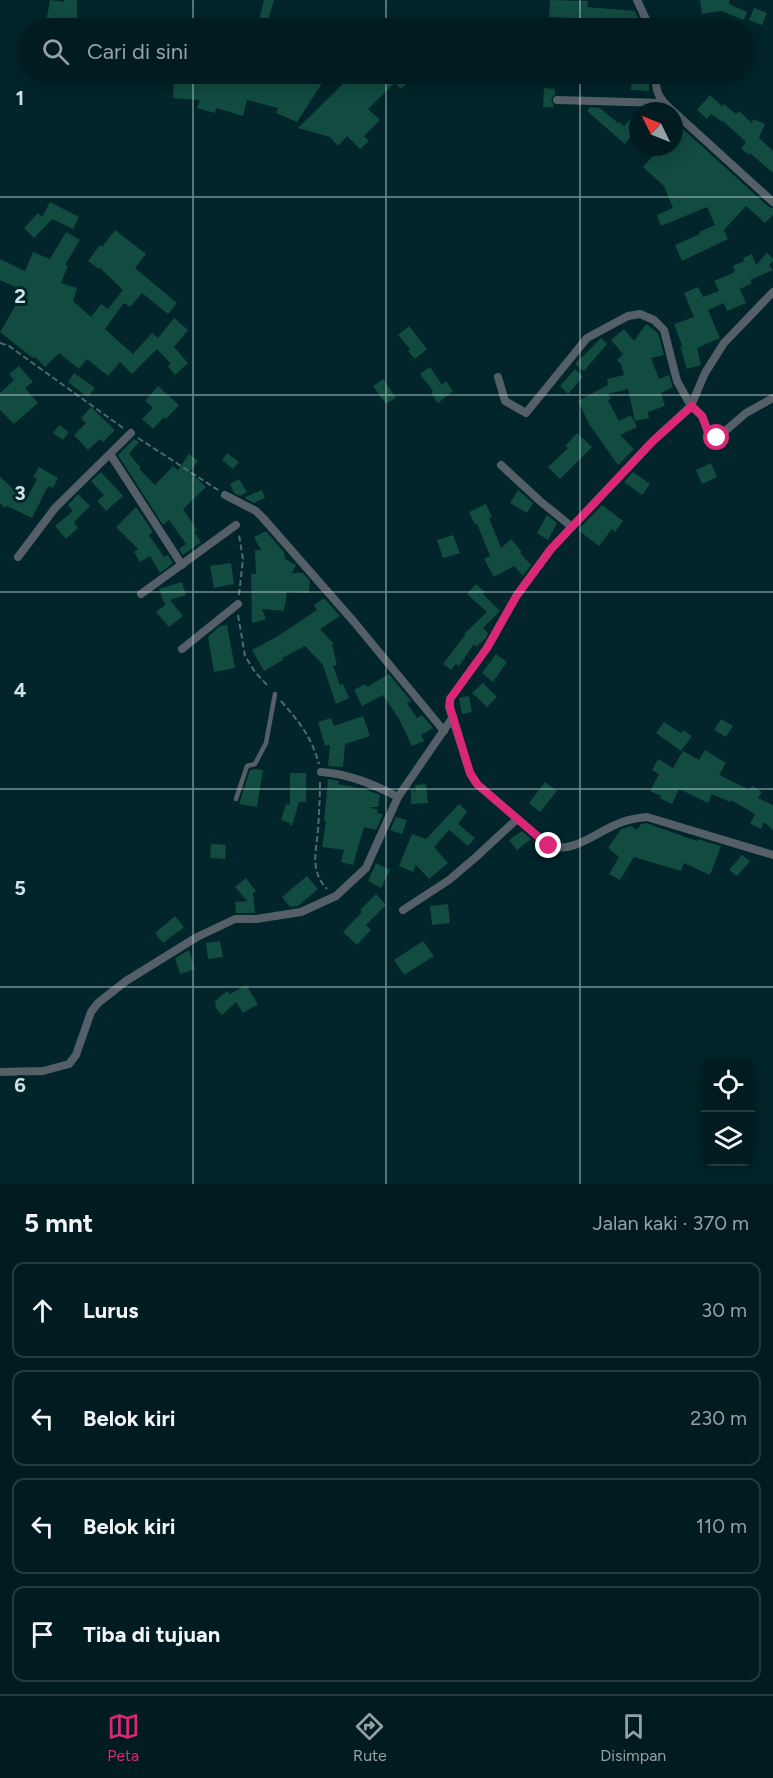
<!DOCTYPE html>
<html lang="id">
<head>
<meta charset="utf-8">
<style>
	body { margin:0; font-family:Figtree,sans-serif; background:#0f292d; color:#f1f3f6 }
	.controls { position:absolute; right:18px; bottom:18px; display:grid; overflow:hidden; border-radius:12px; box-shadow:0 3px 15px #0003 }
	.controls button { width:54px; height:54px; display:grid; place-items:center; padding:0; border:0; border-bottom:2px solid #233a3e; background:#011c20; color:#f1f3f6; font:30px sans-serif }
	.compass { position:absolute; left:629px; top:102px; width:54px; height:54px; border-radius:50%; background:#011c20; box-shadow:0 3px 15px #0003; rotate:313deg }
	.stop { position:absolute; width:18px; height:18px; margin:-14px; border:4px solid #db2777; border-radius:50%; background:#fff }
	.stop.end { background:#db2777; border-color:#fff; box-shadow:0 2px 6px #0008 }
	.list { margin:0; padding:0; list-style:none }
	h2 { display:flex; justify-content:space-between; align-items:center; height:78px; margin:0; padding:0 24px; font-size:26px }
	h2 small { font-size:20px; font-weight:400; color:#96a1a5 }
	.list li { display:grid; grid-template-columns:39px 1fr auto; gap:18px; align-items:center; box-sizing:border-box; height:96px; margin:0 12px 12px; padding:0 12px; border:2px solid #233a3e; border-radius:12px }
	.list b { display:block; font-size:22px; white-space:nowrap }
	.list em { font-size:20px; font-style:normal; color:#96a1a5 }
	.icon { flex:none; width:33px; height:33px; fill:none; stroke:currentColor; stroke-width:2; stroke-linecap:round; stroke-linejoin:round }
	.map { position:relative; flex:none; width:773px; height:1184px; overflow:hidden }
	.search { position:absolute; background:#011c20; box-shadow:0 3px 15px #0003; left:18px; right:18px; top:18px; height:66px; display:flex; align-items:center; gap:15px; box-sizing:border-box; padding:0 21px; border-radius:33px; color:#96a1a5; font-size:22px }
	.sheet { height:510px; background:#011c20 }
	nav { display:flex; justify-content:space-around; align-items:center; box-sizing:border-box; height:84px; border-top:2px solid #233a3e; background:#011c20; font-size:16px; color:#96a1a5 }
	nav a { display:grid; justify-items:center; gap:3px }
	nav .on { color:#db2777 }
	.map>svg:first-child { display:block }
	.building { fill:#124b40 }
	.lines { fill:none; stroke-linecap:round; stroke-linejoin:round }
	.path { stroke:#4d6b6f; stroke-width:2; stroke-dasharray:6 3; stroke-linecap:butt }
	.lane { stroke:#545f67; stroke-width:4.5 }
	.street { stroke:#545f67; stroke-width:8 }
	.route { stroke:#db2777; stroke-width:8 }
	.grid { fill:none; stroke:#cfe2e5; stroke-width:1.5; stroke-opacity:0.55 }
	.grid-label { font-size:20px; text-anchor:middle; font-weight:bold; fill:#cfe2e5; stroke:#01252a; stroke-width:6; stroke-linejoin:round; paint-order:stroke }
</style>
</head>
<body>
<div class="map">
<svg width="773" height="1184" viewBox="0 0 773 1184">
	<rect width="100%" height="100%" fill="#01252a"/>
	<path class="building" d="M50 0 64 2V0H77V26L46 23Z
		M264 0H274L268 20 288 22V28H257Z
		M550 0 588 1 587 7 635 11 639 20V28L625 27V26L569 23V18L549 17Z
		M700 0H730L729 4 747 12 744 20 721 11 702 14Z
		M754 8 767 13 762 25 749 20Z
		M211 74H328L297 122 276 113 278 108 247 100 243 116 216 108 215 113 197 108 200 100 173 98 174 82 204 84 207 76 210 77Z
		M353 74H417L401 89 395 83 368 109 380 120 364 136 369 141 360 149 347 136 338 146 330 137 298 128Z
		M632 74H649V91L631 90Z
		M665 74H683L684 82 667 84Z
		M544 88 555 89V94L551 99 554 107H543Z
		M710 95 722 106 724 104 736 114 739 111 752 123 753 119 765 124 759 138 773 151V173L750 153 749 155 741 148 746 142 723 121 722 122 711 114 707 119 697 110Z
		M590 107 600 108 618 123 619 122 624 126 638 110V127L625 144 587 111Z
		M674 121 769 207 773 208V215L765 223 746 206 724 230 728 239 682 261 675 245 700 234 699 232 715 225 707 207 661 226 657 215 673 208 664 186 643 167 661 147H674Z
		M50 202 79 217 73 229 52 219 34 238 24 228 38 213 42 217Z
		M115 230 146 254 135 268 177 303 168 314 142 293 130 307 124 303 105 329 133 354 152 333 158 338 174 318 188 330 174 347 188 363 175 375 168 366 171 364 157 349 132 374 120 362 108 376 87 359 79 369 59 353 45 367 35 357 33 358 0 332 24 291 0 280V259L25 271 33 252 50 259 66 232 80 240 65 265 68 266 61 283 77 288 73 301 91 317 101 304 108 309 123 290 100 268 99 269 88 261 100 245 102 247Z
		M767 253 773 259V261L769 265 773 270 750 280 752 283 740 289 746 303 727 311 724 303 708 310 720 338 697 348 701 365 687 369 680 346 683 348 674 324 694 317 684 293 698 287 703 297 719 291 714 281 735 272 733 266 744 261 743 258 752 254 756 265Z
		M646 324 658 333 664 355 651 358 659 379 669 375 673 387 661 393 665 406 648 412 649 418 635 421 628 389 608 394 611 399 608 400 619 421 631 415 637 427 620 435 634 449 618 465 589 424 578 401 608 385 607 379 624 375 621 364 617 360 623 354 611 340 624 329 634 341Z
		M409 326 427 349 415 359 408 351 410 349 398 335Z
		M601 338 607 344 584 371 575 364Z
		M19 366 33 382 25 388 38 403 14 424 0 410V393L14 380 9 374Z
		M430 367 442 385 446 381 453 391 438 403 431 393 433 391 420 374Z
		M575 369 583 377 568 394 560 386Z
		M74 373 95 388 88 397 68 382Z
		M383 379 396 398 386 404 373 386Z
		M158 386 179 405 166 419 164 417 153 429 142 419 153 408 145 401Z
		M91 407 115 430 103 442 100 439 88 450 74 435 86 423 81 418Z
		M59 425 69 432 63 440 53 433Z
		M577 433 592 447 560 479 548 467 568 448 565 446Z
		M134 439 139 442 129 454 141 468 139 469 155 485 173 466 178 470 189 454 198 461 190 472 206 487 183 509 197 530 194 532 201 542 183 555 179 549 186 544 169 520 163 525 118 455Z
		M227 453 239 462 233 469 222 460Z
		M711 463 717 477 702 484 696 470Z
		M39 467 58 478 53 488 48 486 32 518 7 506 5 508 0 503V477L26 500 37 479 33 477Z
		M101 472 123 496 106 511 97 501 104 495 91 481Z
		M633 472 650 484 642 495 624 482Z
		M239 479 247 492 240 496 234 493 230 484Z
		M262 490 265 498 254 503 246 499 245 497Z
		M518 490 533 503 527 513 510 503Z
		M78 494 90 506 74 522 78 528 66 539 55 526 73 511 68 505Z
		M486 504 492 517 489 518 501 548 511 539 522 552 520 553 531 565 523 576 514 566 494 577 484 559 490 556 477 524 475 525 469 512Z
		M602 505 623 521 615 532 612 529 599 546 578 530Z
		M136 507 153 532 149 535 164 557 168 555 173 563 160 573 150 556 140 562 134 552 138 549 116 527Z
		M547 515 557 523 548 540 537 533Z
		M266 531 284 552 285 559 296 565 292 573H303L310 581 309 593 287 592 284 611 262 609 266 619 252 623 251 574H256L255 550H261L254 537Z
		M453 535 460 553 443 558 437 540Z
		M231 563 234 584 214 588 210 566Z
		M182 582 186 595 170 600 183 616 169 627 156 612 165 605 159 589Z
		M476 584 485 592 483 594 500 611 483 628 488 633 486 638 476 647 474 644 459 666 456 664 451 670 443 664 465 635 464 634 487 612 467 594Z
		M324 598 340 616 320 629 334 644 332 645 337 665 333 666 340 685 343 684 349 698 336 704 323 665 305 646 282 658 283 660 264 671 252 650 278 636 317 610 314 605Z
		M227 625 235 668 214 672 208 637 220 626Z
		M496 654 507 662 493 682 482 673Z
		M389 674 411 701 407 703 417 718 422 715 433 728 421 735 424 741 412 746 399 719 383 695 362 706 354 690 365 684 367 687Z
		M483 683 497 697 487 707 472 693Z
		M469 696 472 712 462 714 459 698Z
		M363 716 370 736 345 744 343 767 328 766 330 745 325 746 318 722 331 718 334 726Z
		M721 719 733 726 726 737 714 730Z
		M664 722 681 733 683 730 692 736 681 751 656 733Z
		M705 750 726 763 719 775 750 790 752 786 762 792 758 798 773 805V830L764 822 761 829 750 824 755 814 731 800 730 802 712 794 708 803 679 789 672 804 660 798 661 796 650 791 659 774 652 770 658 759 673 768 683 751 699 760Z
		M255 769 263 770 257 807 239 804 250 770Z
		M290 773H306V802H299L292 826 290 825V823L281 820 286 804 290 805Z
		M328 779 339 781 338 784 364 789 380 795 378 807H369L378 810 377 813 383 814 376 830 364 827 353 865 341 862 344 850 322 847 326 821H324Z
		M545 782 557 791 540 812 529 803Z
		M426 784 428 803 411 804V790L416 791 415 785Z
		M459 804 467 812 458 824 475 838 468 846 449 830 434 847 448 863 429 879 416 865 413 872 399 866 412 834 426 839Z
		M396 817 407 820 402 834 390 830Z
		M646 823 697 841V839L721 846 710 875 684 863 681 871 634 857 620 880 609 874 619 857 608 848 621 829 631 826 637 830 641 824Z
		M522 831 531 839 517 850 509 840Z
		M211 844 226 845 225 859 210 858Z
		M742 855 750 861 737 876 729 870Z
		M376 863 390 870 381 888 368 881Z
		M307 876 318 889 298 906 290 907 282 897Z
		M246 878 256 891 253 893 255 913H236L235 902 247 901 235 887Z
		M376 894 386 905 366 925 371 930 357 945 343 932 362 912 360 910Z
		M448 904 450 923 432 925 430 906Z
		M175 916 184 927 163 943 155 933Z
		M220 941 223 957 208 959 206 943Z
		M423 941 434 956 404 975 394 960Z
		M189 950 195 969 180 974 175 958Z
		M246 985 258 1004 243 1013 236 1002 222 1015 216 1008 215 1001 227 991 230 994Z"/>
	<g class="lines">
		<path class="path" d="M0 343 9 346 123 428
			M138 438 218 490
			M239 595 243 559 239 535
			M238 615 245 656 255 672 269 687
			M281 701C300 723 311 736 319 764
			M320 782C320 798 319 814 318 830 316 853 310 871 327 889"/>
		<path class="lane" d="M236 799 247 766 255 764 266 743 275 694"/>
		<path class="street" d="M637 0 650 28
			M655 74C656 93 658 98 673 111
			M557 100 664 103
			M674 112 773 202
			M773 292 724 343 705 373 691 406 653 441 551 549 517 595 487 648 450 699 449 707 470 773 477 784 549 846C571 854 596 833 615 825 625 820 636 818 647 817L773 855
			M498 377 505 401 526 413 587 338 628 316 640 314 654 320 664 330 677 381 691 406 702 416 710 437 717 438 746 413 773 398
			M110 454 182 565
			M501 465 540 501 572 527
			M225 495 256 511 263 518 355 623 444 731
			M18 557 55 508 131 433
			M141 594 236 525
			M182 649 238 604
			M321 772C349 774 373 784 398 797
			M403 910 449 880 476 857 517 819
			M0 1072 43 1071 69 1064 76 1055 91 1012 98 1003 126 981 197 937 235 919H256L301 912 336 896 366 868 398 797 453 717"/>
	</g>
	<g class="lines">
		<path class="route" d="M549 846 477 784 470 773 450 707V699L487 648 517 595 551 549 653 441 692 406 702 416 710 437 717 438"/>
	</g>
	<path class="grid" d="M193 0V28M386 0V28M580 0V28M193 74V1184M386 74V1184M580 74V1184M0 197H773M0 395H773M0 592H773M0 789H773M0 987H773"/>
	<g class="grid-label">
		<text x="20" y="105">1</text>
		<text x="20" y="303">2</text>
		<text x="20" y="500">3</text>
		<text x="20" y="697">4</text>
		<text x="20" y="895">5</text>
		<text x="20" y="1092">6</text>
	</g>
</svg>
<div class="controls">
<button><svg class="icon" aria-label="locate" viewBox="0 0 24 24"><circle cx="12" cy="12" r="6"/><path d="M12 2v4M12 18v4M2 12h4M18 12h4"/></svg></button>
<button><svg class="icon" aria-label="layers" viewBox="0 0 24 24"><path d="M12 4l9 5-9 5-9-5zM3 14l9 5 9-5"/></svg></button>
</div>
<svg class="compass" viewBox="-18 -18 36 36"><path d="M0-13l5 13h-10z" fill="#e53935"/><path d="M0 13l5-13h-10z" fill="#96a1a5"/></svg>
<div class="stop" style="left:717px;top:438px"></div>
<div class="stop end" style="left:549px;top:846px"></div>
<div class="search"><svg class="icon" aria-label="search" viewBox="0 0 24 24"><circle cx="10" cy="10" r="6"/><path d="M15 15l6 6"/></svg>Cari di sini</div>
</div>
<section class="sheet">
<h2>5 mnt<small>Jalan kaki · 370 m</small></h2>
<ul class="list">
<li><svg class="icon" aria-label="ahead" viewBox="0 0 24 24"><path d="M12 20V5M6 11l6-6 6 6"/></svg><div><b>Lurus</b></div><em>30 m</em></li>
<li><svg class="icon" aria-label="left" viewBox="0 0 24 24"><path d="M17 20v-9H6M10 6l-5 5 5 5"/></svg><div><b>Belok kiri</b></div><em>230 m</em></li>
<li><svg class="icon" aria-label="left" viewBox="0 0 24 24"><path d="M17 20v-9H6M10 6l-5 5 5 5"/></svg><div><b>Belok kiri</b></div><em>110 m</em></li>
<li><svg class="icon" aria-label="arrive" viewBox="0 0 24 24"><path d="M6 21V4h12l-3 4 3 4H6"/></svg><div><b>Tiba di tujuan</b></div></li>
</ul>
</section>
<nav>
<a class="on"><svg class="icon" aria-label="map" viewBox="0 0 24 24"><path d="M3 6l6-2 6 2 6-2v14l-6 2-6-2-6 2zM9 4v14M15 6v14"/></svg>Peta</a>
<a><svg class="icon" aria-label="directions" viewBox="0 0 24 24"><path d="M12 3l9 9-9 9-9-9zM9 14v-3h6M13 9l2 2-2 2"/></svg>Rute</a>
<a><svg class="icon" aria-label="saved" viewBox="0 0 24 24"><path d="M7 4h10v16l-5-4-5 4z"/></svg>Disimpan</a>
</nav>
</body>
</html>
